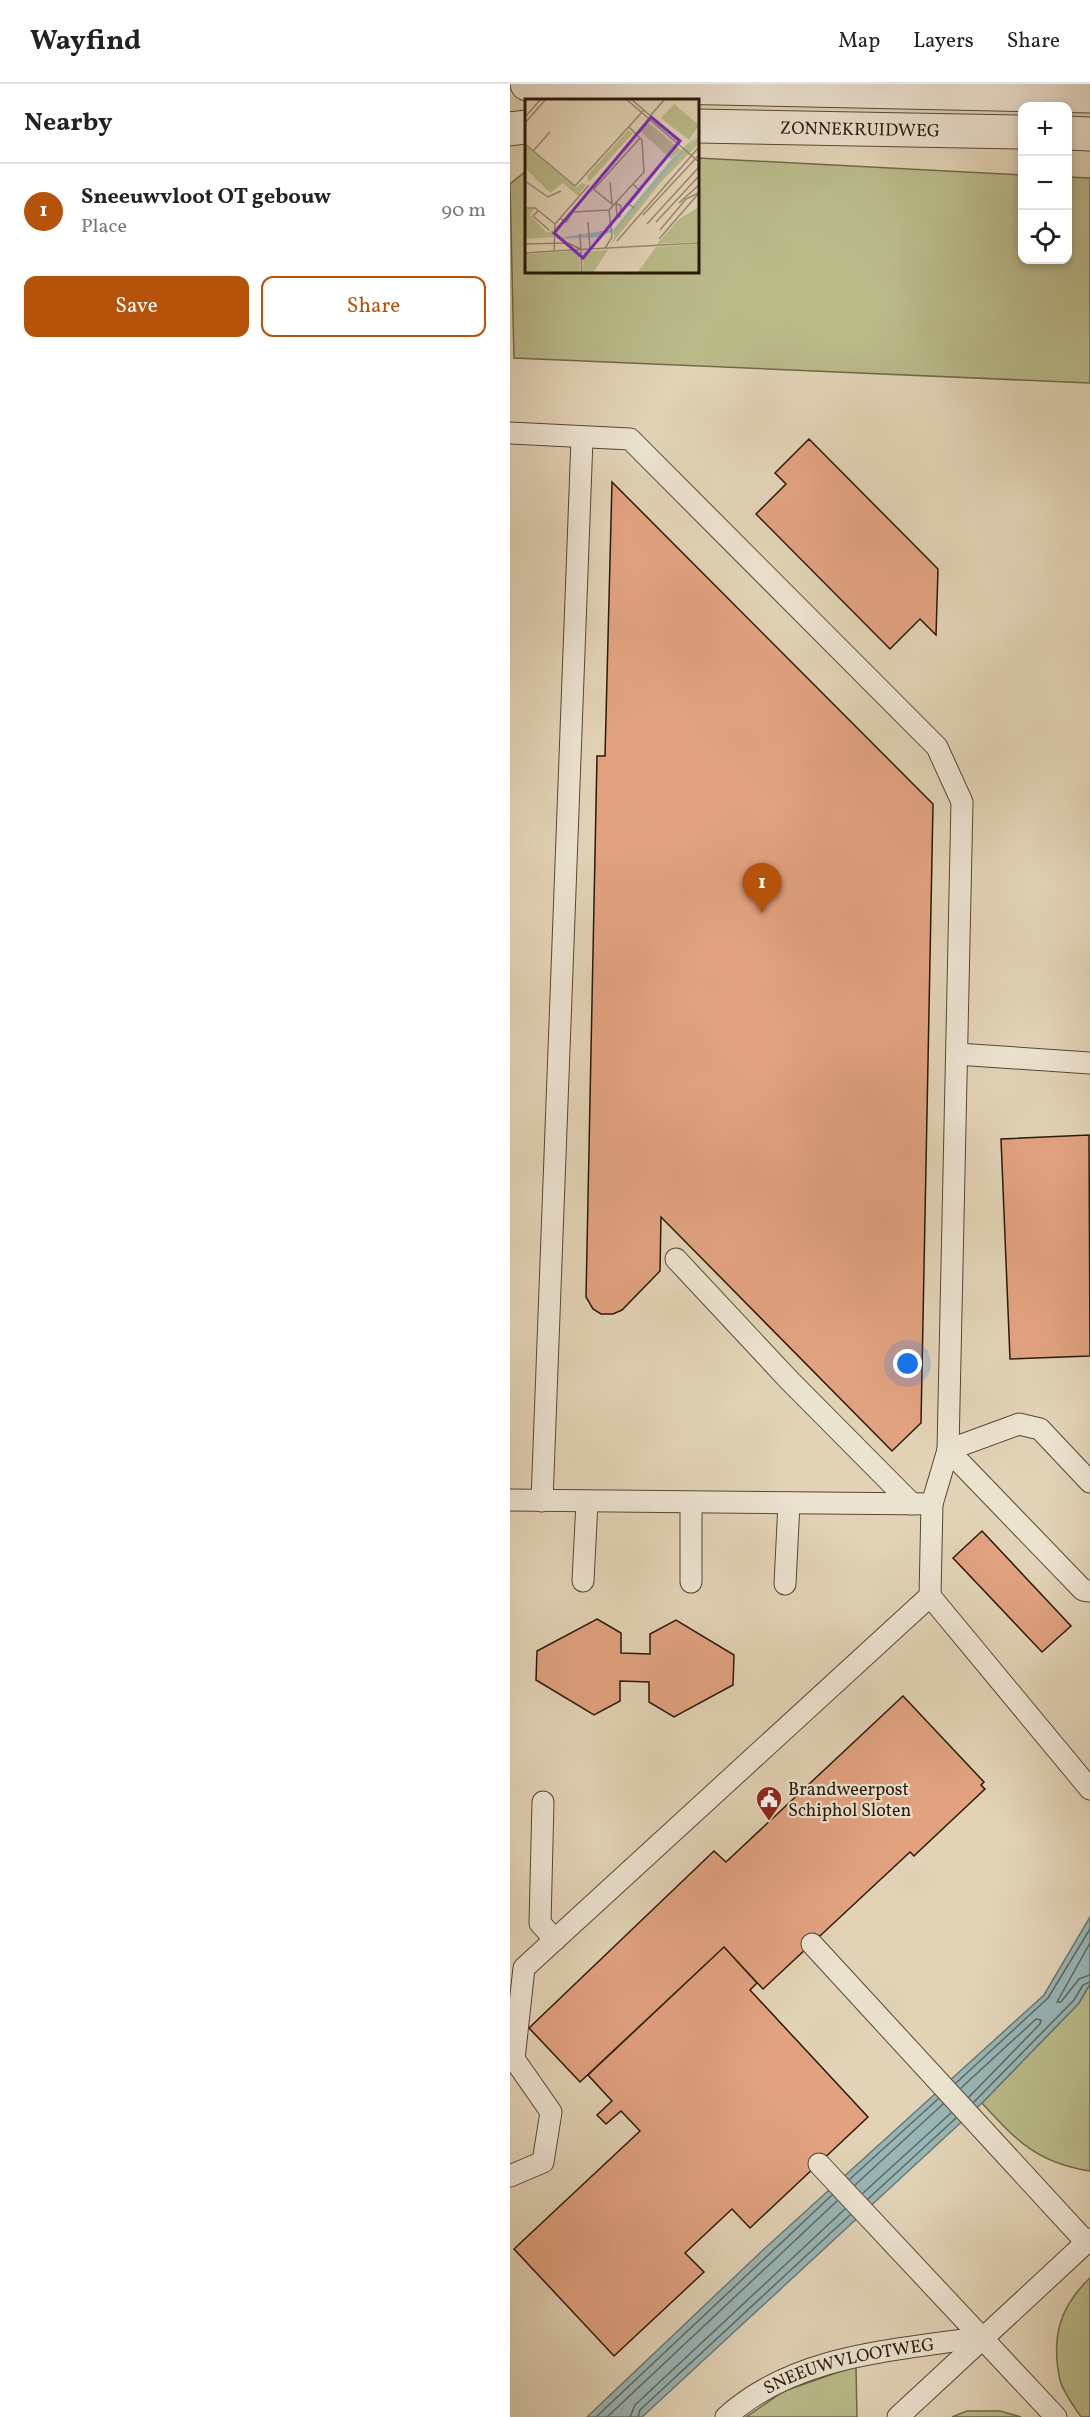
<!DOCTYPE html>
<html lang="en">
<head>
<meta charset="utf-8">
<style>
	body { margin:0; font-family:Vollkorn,serif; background:#f6f6f6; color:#222 }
	.controls { position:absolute; right:18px; top:18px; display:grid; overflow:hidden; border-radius:12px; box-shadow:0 3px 9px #0003 }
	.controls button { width:54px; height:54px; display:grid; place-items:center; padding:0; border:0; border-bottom:2px solid #e0e0e0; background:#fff; color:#222; font:30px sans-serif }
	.you { position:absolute; left:398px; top:1280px; width:21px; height:21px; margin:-15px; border:4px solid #fff; border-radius:50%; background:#1a73e8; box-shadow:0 0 0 9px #1a73e833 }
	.badge { display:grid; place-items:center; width:39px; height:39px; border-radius:50%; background:#b45309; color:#fff; font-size:20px; font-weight:700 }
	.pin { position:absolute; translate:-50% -50px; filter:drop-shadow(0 2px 3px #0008) }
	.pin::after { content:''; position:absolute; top:32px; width:21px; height:18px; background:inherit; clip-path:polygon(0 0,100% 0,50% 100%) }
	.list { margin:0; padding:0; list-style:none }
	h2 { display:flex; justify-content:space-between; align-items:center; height:78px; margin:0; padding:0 24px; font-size:26px }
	h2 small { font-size:20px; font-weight:400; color:#767676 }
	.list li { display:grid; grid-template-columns:39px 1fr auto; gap:18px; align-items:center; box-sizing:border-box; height:96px; padding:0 24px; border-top:2px solid #e0e0e0 }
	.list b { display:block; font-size:22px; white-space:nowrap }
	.list p { margin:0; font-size:20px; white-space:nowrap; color:#767676 }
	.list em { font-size:20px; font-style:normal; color:#767676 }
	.actions { display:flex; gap:12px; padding:18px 24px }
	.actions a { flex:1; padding:14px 0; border:2px solid #b45309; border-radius:12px; text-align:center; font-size:21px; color:#b45309 }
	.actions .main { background:#b45309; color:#fff }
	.icon { flex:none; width:33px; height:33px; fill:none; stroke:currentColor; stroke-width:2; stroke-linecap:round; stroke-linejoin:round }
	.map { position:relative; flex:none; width:580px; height:2333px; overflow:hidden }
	header { display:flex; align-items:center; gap:36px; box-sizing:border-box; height:84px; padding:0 30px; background:#fff; border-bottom:2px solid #e0e0e0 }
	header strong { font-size:28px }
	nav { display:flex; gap:33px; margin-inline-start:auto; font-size:21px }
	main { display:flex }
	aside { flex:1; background:#fff }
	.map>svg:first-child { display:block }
	.green { fill:#baba89; stroke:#726a48; stroke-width:1.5 }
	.water { fill:#98b6b7; stroke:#6c7871; stroke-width:1.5 }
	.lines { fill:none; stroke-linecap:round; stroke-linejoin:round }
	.shore { stroke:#606860; stroke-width:1.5 }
	.building { fill:#e2a280; stroke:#291a08; stroke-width:1.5 }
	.lane-casing { stroke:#574834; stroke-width:23 }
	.street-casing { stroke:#574834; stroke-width:35 }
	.lane { stroke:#ece2d0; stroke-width:21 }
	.street { stroke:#ece2d0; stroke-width:33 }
	.labels { text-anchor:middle; stroke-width:4.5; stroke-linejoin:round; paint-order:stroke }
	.street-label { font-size:18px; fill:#291a08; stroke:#ece2d0 }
	.poi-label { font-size:18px; fill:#291a08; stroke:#ece2d0; text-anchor:start }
	.inset-road { fill:none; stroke:#988970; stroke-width:1.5 }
	.view { fill:#7b2cbf; fill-opacity:0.15; stroke:#7b2cbf; stroke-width:3 }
	.inset-edge { fill:none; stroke:#291a08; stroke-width:3 }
</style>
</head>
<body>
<header>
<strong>Wayfind</strong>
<nav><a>Map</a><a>Layers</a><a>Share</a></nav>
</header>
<main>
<aside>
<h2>Nearby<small></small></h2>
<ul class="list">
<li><span class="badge">1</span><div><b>Sneeuwvloot OT gebouw</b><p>Place</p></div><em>90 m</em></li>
</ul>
<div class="actions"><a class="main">Save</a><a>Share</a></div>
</aside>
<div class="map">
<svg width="580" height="2333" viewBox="0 0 580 2333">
	<rect width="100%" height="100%" fill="#e2d3b6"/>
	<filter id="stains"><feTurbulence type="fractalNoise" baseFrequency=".00333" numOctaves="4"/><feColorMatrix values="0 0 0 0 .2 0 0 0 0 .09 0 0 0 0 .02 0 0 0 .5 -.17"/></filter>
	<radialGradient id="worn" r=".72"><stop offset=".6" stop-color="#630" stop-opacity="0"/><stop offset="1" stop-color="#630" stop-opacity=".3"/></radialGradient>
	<path class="green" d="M188 74 512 91V176H558V93L580 94V299L4 274 0 100 16 87V188H188Z
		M580 1900V2087C527 2079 507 2057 472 2019L569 1919Z
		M580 2194V2333H571C564 2322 553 2308 550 2296 541 2255 549 2223 580 2194Z
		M346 2282 347 2333H236L274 2307Z
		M457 2327H490L511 2333H442Z"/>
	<path class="water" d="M580 1833V1900L569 1919 472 2019 132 2333H77L253 2166 534 1911Z"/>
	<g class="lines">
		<path class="shore" d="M580 1859 547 1918H551L569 1895 580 1891
			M446 1999 538 1914 580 1845
			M451 2004 526 1935 531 1936 530 1940 459 2013
			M464 2018 564 1916 573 1901 580 1898
			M340 2095 428 2015
			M345 2101 433 2020
			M353 2109 441 2029
			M358 2115 446 2034
			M86 2333 322 2111
			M97 2333 327 2117
			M120 2333 125 2321 335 2125
			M128 2333 130 2326 340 2131"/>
	</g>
	<path class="building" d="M299 355 428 485 426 551 410 535 380 565 246 430 276 400 265 389Z
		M102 398 423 720 411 1339 382 1367 151 1133 150 1187 112 1226 103 1230H91L83 1225 76 1213 87 672H95Z
		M579 1051 580 1272 500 1275 491 1055Z
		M472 1447 561 1542 532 1568 443 1474Z
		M87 1535 111 1549V1569L140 1570V1550L166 1536 224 1571 223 1601 164 1633 139 1618V1598L110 1597V1617L84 1631 26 1596 27 1567Z
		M393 1612 474 1698 471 1701 475 1705 406 1770 404 1772 400 1768 253 1905 214 1863 70 1998 19 1944 204 1767 216 1778Z
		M214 1863 247 1899 240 1906 358 2033 240 2144 222 2125 175 2169 194 2188 104 2272 4 2165 130 2047 111 2027 96 2040 87 2031 102 2017 78 1991Z"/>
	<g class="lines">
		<g class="lane-casing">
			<g id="lane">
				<path d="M0 349 120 355 427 663 452 718 438 1366 422 1420 420 1512 14 1884 4 1975 41 2028 33 2078 0 2092"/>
				<path d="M447 970 580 979"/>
				<path d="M166 1175 279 1296 402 1420"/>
				<path d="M580 1398 530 1345 509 1340 438 1366 573 1506 580 1507"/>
				<path d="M0 1416 422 1420"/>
				<path d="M32 1417 72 355"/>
				<path d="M73 1497 77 1418"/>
				<path d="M181 1498V1419"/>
				<path d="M275 1500 279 1419"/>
				<path d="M420 1512 580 1705"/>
				<path d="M33 1718 30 1839 45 1856"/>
				<path d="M302 1860 576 2158"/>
				<path d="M309 2080 546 2333"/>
				<path id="s1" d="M216 2333C286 2270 383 2267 472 2253"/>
				<path d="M388 2333 580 2155"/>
			</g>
		</g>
		<g class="street-casing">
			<g id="street">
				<path d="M17 0 580 12"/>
				<path id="s2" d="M188 42 512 48"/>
				<path d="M0 45 16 43"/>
				<path d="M558 49 580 50"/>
			</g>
		</g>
		<use href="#lane" class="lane"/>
		<use href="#street" class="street"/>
	</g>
	<defs>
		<g id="civic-pin" transform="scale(1.35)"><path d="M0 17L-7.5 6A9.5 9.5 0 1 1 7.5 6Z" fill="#8f2418" stroke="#ece2d0"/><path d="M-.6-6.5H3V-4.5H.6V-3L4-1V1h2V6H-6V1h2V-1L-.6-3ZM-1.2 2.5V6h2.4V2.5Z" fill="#fff"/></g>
	</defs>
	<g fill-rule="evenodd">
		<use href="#civic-pin" x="259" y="1715"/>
	</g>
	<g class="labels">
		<g class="street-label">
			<text dy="6" stroke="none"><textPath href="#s2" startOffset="162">ZONNEKRUIDWEG</textPath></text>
			<text dy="6" stroke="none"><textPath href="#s1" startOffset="136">SNEEUWVLOOTWEG</textPath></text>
		</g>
		<g class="poi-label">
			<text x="278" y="1711">Brandweerpost<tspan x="278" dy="21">Schiphol Sloten</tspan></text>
		</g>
	</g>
	<g transform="translate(15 15)">
		<rect width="174" height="174" fill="#e2d3b6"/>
		<path d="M149 5 174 26 164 41 136 19ZM122 23 156 51 146 60 115 32ZM103 31 108 34 64 83 62 77ZM174 37V44L136 83 84 148 90 138 88 133 147 62ZM0 46 51 89 57 84 61 86 53 97 38 84 25 94 0 69ZM174 108V143L132 145 154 120ZM0 110H9L5 116 22 134 28 131V138L0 140ZM174 145V174H112L131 148ZM83 151 68 174H58L59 153ZM49 152 54 156 56 174H0V155Z" fill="#baba89"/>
		<path d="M174 34 91 131 74 138 29 140 89 130 145 62Z" fill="#98b6b7"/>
		<path class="inset-road" d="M101 0 174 63M106 0 129 20M125 17 140 0M0 18 16 0M0 24 21 0M0 45 50 87 119 11M8 52 25 33M0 82 23 98 36 92M85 83 87 105M108 85 115 92 104 105 109 109M64 86 30 125 29 152 174 144M66 88 88 106M69 90 115 39M91 104 96 107 95 118 92 117ZM154 104 174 86M0 109H10L30 125M13 112 8 117 24 131M118 116 174 56M35 119 41 123 48 113 84 111 119 73 117 41 104 28M63 123 65 150M131 123 174 77M122 125 174 68M135 131 161 100 173 94M55 135 57 174M134 140 174 94M92 142 174 48M0 145 43 144 55 150M80 149 87 138 84 111M0 154 29 152"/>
		<path class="view" d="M126 18 155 42 58 159 29 134Z"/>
		<rect width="174" height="174" class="inset-edge"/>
	</g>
	<rect width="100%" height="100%" filter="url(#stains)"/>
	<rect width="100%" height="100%" fill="url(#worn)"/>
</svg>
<div class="controls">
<button>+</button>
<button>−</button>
<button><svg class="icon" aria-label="locate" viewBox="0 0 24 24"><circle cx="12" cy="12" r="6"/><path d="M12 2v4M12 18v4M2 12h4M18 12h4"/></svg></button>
</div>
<div class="you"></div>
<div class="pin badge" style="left:252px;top:829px">1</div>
</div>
</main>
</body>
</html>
